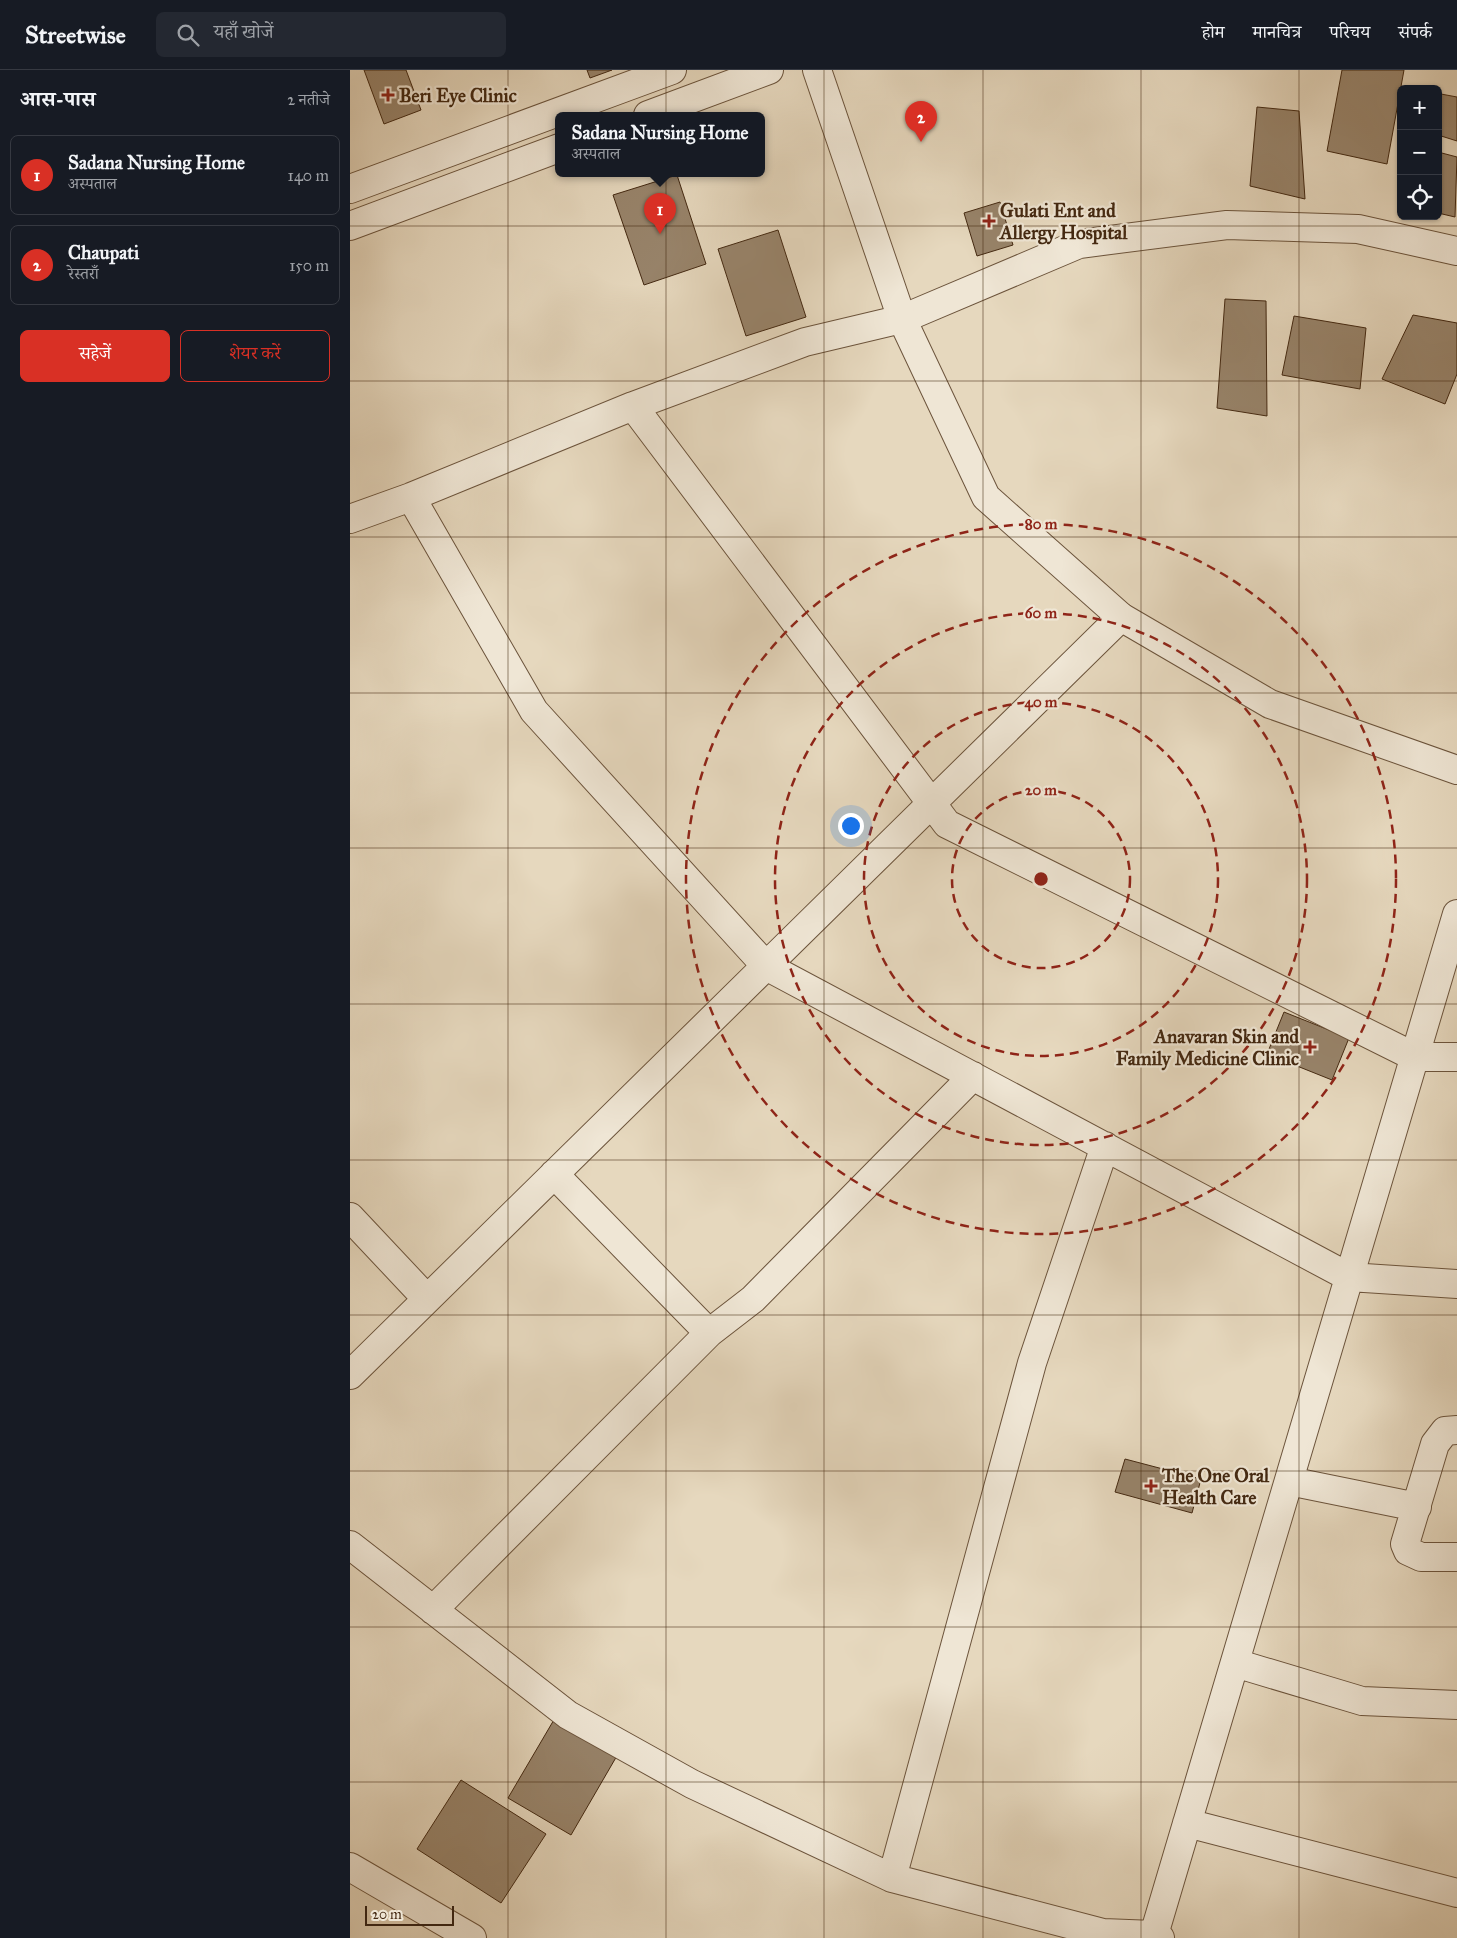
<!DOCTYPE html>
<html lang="hi">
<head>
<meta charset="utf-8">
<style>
	body { margin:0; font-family:"IM FELL Great Primer","Noto Serif Devanagari",serif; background:#242831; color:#f1f3f6 }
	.controls { position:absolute; right:15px; top:15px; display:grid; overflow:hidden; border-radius:8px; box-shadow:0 1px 4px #0004 }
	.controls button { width:45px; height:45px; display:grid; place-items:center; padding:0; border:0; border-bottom:1px solid #363941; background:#171b24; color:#f1f3f6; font:25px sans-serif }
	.scale { position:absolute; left:15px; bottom:12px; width:89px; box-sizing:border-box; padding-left:5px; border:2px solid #432811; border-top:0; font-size:14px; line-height:18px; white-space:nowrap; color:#432811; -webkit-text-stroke:4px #efe6d5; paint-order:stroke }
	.you { position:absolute; left:500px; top:755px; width:18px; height:18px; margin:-12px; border:4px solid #fff; border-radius:50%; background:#1a73e8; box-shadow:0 0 0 8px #1a73e833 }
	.badge { display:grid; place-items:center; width:32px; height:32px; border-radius:50%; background:#d93025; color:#fff; font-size:16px; font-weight:700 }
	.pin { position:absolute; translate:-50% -41px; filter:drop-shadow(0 1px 2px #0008) }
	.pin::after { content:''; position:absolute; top:26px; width:18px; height:15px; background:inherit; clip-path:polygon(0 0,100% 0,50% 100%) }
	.popup { position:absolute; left:205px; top:42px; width:210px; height:65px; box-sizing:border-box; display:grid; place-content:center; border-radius:8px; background:#171b24; filter:drop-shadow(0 1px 4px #0005); font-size:16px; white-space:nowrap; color:#9ea1a6 }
	.popup b { font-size:19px; color:#f1f3f6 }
	.popup::after { content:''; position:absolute; left:50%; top:100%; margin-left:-10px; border:10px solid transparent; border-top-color:#171b24 }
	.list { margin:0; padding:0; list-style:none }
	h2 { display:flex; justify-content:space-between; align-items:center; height:65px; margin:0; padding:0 20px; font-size:21px }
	h2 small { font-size:16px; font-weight:400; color:#9ea1a6 }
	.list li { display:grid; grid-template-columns:32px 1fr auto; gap:15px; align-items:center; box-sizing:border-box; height:80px; margin:0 10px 10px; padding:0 10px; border:1px solid #363941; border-radius:8px }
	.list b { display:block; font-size:19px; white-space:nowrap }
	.list p { margin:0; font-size:16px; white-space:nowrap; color:#9ea1a6 }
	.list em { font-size:16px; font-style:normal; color:#9ea1a6 }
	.actions { display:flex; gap:10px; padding:15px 20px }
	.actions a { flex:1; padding:11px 0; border:1px solid #d93025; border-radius:8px; text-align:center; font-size:18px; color:#d93025 }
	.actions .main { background:#d93025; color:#fff }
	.icon { flex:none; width:28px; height:28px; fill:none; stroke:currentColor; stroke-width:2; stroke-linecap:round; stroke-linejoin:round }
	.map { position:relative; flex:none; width:1107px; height:1868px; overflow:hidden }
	header { display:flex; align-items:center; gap:30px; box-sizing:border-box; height:70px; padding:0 25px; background:#171b24; border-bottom:1px solid #363941 }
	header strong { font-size:24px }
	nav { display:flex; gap:28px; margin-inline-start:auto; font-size:18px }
	.search { width:350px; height:45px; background:#242831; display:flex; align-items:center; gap:12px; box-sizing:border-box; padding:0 18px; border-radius:8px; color:#9ea1a6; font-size:19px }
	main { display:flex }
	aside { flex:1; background:#171b24 }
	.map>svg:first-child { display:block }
	.building { fill:#98846b; stroke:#432811 }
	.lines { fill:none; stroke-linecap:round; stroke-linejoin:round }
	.minor-casing { stroke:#6c543c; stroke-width:30 }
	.tertiary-casing { stroke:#6c543c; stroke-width:30 }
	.minor { stroke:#efe6d5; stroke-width:28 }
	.tertiary { stroke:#efe6d5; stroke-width:28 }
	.grid { fill:none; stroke:#432811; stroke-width:1; stroke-opacity:0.55 }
	.ring { fill:none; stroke:#8f2418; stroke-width:2.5; stroke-dasharray:9 6 }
	.poi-dot { fill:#8f2418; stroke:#efe6d5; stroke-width:2 }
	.labels { text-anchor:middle; stroke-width:4.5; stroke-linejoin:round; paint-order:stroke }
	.poi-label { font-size:19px; font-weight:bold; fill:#432811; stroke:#efe6d5; text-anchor:start }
	.centre { fill:#8f2418; stroke:#efe6d5; stroke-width:2.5 }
	.ring-label { font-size:15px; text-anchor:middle; font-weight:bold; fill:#8f2418; stroke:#efe6d5; stroke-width:4.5; stroke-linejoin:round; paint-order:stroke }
</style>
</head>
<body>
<header>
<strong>Streetwise</strong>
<div class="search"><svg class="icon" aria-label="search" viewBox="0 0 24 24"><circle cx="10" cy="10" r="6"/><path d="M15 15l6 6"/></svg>यहाँ खोजें</div>
<nav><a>होम</a><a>मानचित्र</a><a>परिचय</a><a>संपर्क</a></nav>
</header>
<main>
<aside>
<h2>आस-पास<small>2 नतीजे</small></h2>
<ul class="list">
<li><span class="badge">1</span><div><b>Sadana Nursing Home</b><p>अस्पताल</p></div><em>140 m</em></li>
<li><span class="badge">2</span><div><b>Chaupati</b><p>रेस्तराँ</p></div><em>150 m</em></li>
</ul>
<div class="actions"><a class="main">सहेजें</a><a>शेयर करें</a></div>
</aside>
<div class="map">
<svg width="1107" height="1868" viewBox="0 0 1107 1868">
	<rect width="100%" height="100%" fill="#e6d8be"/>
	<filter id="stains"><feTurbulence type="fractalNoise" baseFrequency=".004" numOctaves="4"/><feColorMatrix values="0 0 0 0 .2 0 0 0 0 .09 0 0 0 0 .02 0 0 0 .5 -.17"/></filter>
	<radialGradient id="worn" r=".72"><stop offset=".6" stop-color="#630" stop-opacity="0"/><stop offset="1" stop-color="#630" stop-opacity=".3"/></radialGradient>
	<path class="building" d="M14 0H56L71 40 34 54Z
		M237 0H262L240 8Z
		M992 0H1054L1037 94 977 81Z
		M1091 24 1107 27V71L1088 65V27Z
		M907 37 949 41 955 129 900 116Z
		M1088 82 1107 87 1105 147 1088 143Z
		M327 105 356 194 294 215 263 125Z
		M650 132 663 175 627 186 614 143Z
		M428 160 456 247 396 266 368 179Z
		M875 229 916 231 917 346 867 338Z
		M1063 245 1107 253V304L1095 334 1032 309Z
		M944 246 1016 258 1010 319 932 305Z
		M934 942 999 968 982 1010 917 984Z
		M775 1389 851 1409 842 1443 765 1422Z
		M205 1648 268 1684 221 1765 158 1728Z
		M111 1710 196 1764 151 1833 67 1779Z"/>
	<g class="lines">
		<g class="minor-casing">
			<path id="minor" d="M283 336 597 754 1065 987H1107
				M61 427 184 641 416 896 999 1207 1107 1214
				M0 449 61 427 283 336 455 272 552 249 729 174 877 155 1008 159 1107 181
				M204 1104 359 1263
				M0 1147 77 1229
				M0 1305 771 547
				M1107 1360 1095 1361 1085 1374 1055 1474 1058 1481 1071 1487H1107
				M939 1411 1067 1437
				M0 1475 218 1645 342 1714 542 1808 753 1863 804 1865 810 1868
				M83 1540 359 1263 403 1229 623 1006
				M885 1593 1012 1631 1107 1635
				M837 1753 1107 1823
				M542 1808 682 1293 755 1076
				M803 1868 1107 844"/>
		</g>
		<g class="tertiary-casing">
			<path id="tertiary" d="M467 0 552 249 636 427 771 547 920 634 1107 700
				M298 45 419 0
				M0 119 322 0
				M0 156 209 78
				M0 1797 122 1868"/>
		</g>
		<use href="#minor" class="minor"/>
		<use href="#tertiary" class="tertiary"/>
	</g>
	<path class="grid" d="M158 0V1868M316 0V1868M474 0V1868M633 0V1868M791 0V1868M949 0V1868M0 156H1107M0 311H1107M0 467H1107M0 623H1107M0 778H1107M0 934H1107M0 1090H1107M0 1245H1107M0 1401H1107M0 1557H1107M0 1712H1107"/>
	<g class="ring">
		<circle cx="691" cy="809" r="89"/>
		<circle cx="691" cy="809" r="177"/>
		<circle cx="691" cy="809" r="266"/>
		<circle cx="691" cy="809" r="355"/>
	</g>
	<g class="poi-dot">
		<path d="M35.5 17.5h5v5h5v5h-5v5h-5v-5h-5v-5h5z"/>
		<path d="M636.5 143.5h5v5h5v5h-5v5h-5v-5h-5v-5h5z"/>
		<path d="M957.5 969.5h5v5h5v5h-5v5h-5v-5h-5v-5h5z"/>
		<path d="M798.5 1408.5h5v5h5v5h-5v5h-5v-5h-5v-5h5z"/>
	</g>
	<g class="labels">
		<g class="poi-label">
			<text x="49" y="32">Beri Eye Clinic</text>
			<text x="650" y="147">Gulati Ent and<tspan x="650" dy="22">Allergy Hospital</tspan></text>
			<text x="949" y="973" text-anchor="end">Anavaran Skin and<tspan x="949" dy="22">Family Medicine Clinic</tspan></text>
			<text x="812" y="1412">The One Oral<tspan x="812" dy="22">Health Care</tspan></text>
		</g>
	</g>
	<circle cx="691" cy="809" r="8" class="centre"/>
	<g class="ring-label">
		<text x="691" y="459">80 m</text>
		<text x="691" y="548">60 m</text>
		<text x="691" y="637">40 m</text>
		<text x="691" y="725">20 m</text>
	</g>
	<rect width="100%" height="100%" filter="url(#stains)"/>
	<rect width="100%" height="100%" fill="url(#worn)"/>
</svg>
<div class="controls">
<button>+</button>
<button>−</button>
<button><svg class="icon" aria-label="locate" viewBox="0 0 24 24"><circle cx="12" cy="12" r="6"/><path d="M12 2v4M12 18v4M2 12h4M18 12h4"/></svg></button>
</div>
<div class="scale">20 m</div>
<div class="you"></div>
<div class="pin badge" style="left:310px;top:164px">1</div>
<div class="popup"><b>Sadana Nursing Home</b>अस्पताल</div>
<div class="pin badge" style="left:571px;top:72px">2</div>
</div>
</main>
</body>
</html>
